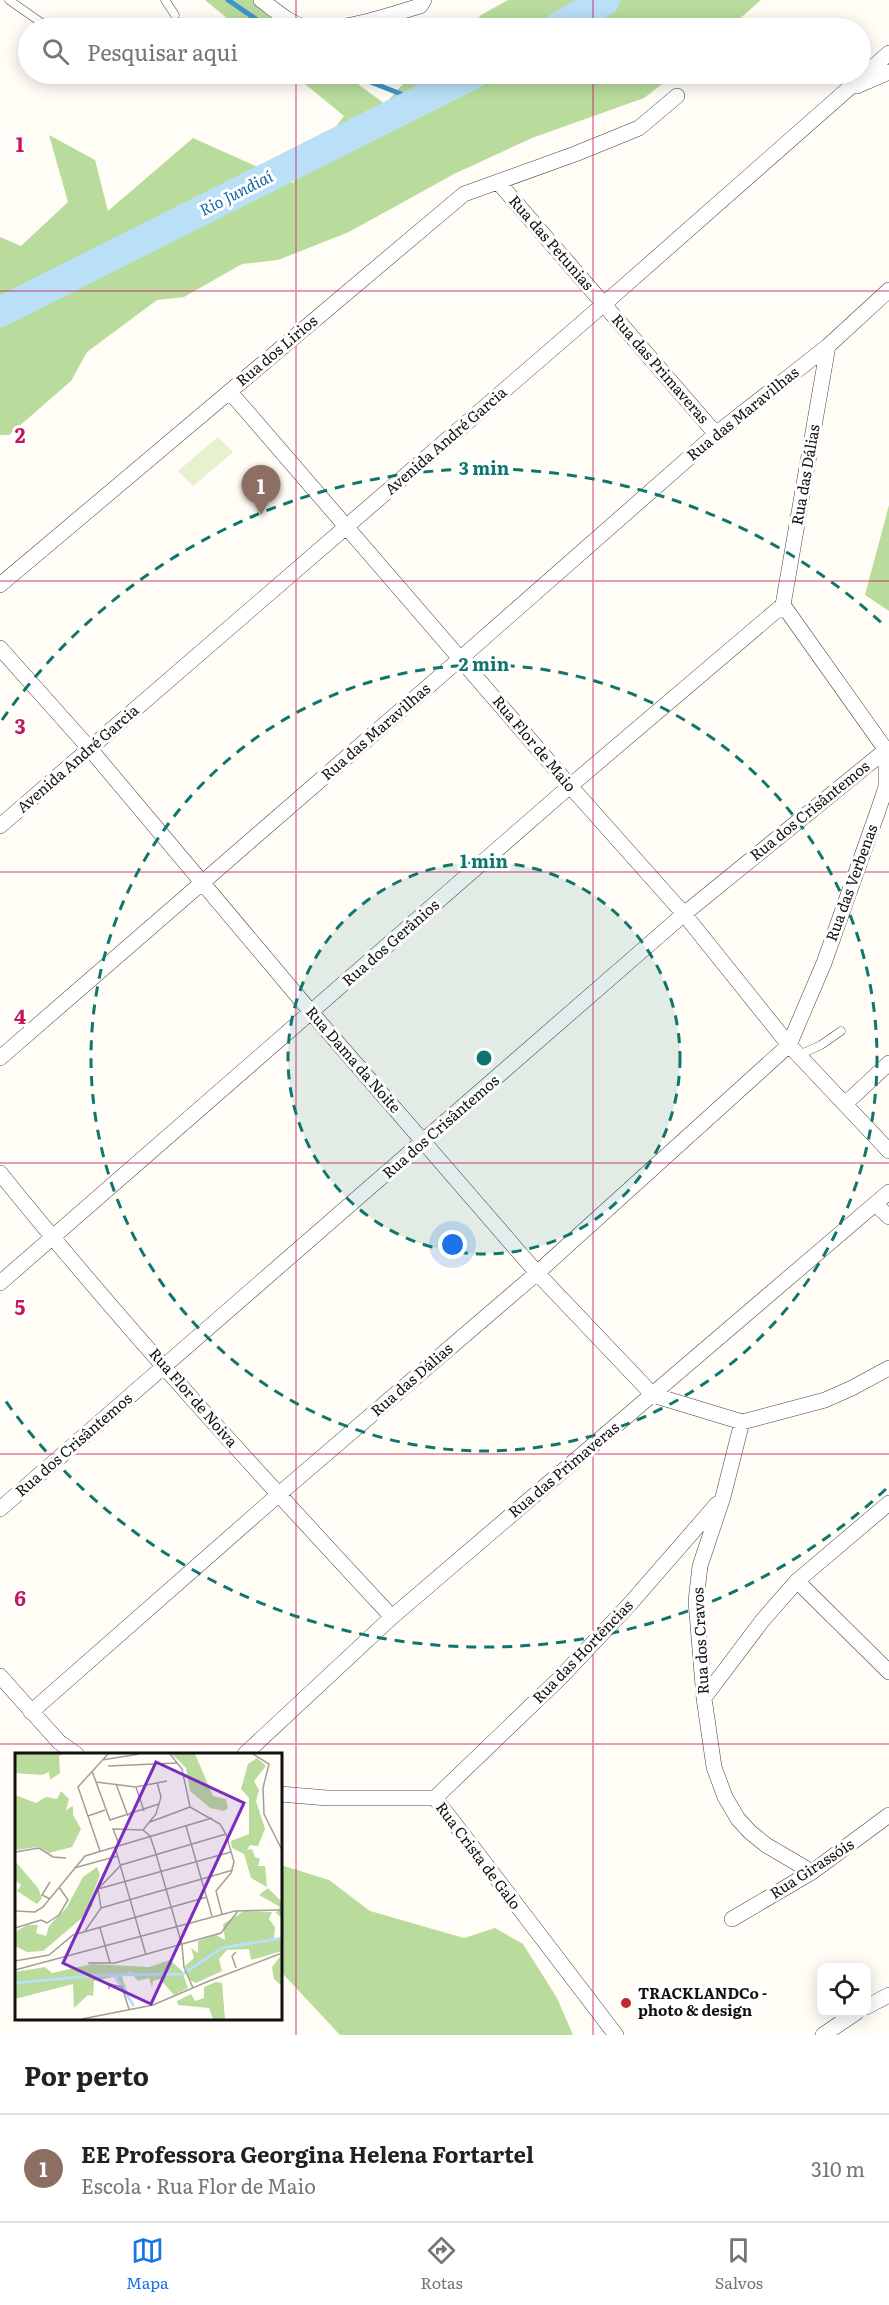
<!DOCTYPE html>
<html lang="pt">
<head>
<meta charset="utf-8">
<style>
	body { margin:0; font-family:Literata,serif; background:#f2f2f2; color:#202124 }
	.controls { position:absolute; right:18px; bottom:18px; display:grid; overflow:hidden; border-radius:12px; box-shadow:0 3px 15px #0003 }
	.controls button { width:54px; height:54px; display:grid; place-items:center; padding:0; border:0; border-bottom:2px solid #e0e0e0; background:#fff; color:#202124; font:30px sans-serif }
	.you { position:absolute; left:453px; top:1245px; width:21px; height:21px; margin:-15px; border:4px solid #fff; border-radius:50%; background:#1a73e8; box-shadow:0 0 0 9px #1a73e833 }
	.badge { display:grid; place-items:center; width:39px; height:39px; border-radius:50%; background:#1a73e8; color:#fff; font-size:20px; font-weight:700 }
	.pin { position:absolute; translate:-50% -50px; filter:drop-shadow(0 2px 3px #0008) }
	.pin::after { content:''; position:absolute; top:32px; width:21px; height:18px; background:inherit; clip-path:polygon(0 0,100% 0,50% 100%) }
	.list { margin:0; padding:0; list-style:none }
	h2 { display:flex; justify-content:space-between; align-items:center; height:78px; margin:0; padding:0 24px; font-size:26px }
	h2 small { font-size:20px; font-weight:400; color:#757577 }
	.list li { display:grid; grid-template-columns:39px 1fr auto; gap:18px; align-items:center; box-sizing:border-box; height:108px; padding:0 24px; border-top:2px solid #e0e0e0 }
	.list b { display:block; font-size:22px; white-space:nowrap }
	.list p { margin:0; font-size:20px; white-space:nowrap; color:#757577 }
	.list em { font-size:20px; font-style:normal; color:#757577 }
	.icon { flex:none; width:33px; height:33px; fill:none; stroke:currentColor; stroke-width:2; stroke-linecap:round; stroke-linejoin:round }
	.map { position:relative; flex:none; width:889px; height:2035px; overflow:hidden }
	.search { position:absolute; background:#fff; box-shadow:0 3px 15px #0003; left:18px; right:18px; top:18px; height:66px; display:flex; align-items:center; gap:15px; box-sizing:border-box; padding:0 21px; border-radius:33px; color:#757577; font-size:22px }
	.sheet { height:186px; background:#fff }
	nav { display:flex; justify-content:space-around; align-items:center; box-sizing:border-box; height:84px; border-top:2px solid #e0e0e0; background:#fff; font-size:16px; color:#757577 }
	nav a { display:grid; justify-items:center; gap:3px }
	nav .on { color:#1a73e8 }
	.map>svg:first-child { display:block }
	.forest { fill:#b9dc9c }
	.pitch { fill:#e6f2cf }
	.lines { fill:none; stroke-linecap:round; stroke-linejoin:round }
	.stream { stroke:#3f96cf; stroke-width:5 }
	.river { stroke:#b9e0f7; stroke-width:30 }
	.service-casing { stroke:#444; stroke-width:9 }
	.minor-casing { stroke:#444; stroke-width:16 }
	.service { stroke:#fff; stroke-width:8 }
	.minor { stroke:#fff; stroke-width:15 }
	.grid { fill:none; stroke:#c2185b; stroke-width:1.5; stroke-opacity:0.55 }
	.ring { fill:none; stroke:#0f766e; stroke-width:3; stroke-dasharray:10 8 }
	.poi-dot { fill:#c4262e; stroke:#fff; stroke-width:2 }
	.labels { text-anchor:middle; stroke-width:6; stroke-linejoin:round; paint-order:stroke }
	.street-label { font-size:15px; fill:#111; stroke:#fff }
	.poi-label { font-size:15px; font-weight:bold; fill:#111; stroke:#fff; text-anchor:start }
	.water-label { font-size:16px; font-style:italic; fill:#1768a6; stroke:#fff }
	.inset-river { fill:none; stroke:#b9e0f7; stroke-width:3 }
	.inset-road { fill:none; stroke:#a09f9a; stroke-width:1.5 }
	.view { fill:#7b2cbf; fill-opacity:0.15; stroke:#7b2cbf; stroke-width:3 }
	.inset-edge { fill:none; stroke:#111; stroke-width:3 }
	.grid-label { font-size:20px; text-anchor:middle; font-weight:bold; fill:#c2185b; stroke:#fff; stroke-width:6; stroke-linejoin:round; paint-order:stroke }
	.centre { fill:#0f766e; stroke:#fff; stroke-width:3 }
	.ring-label { font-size:18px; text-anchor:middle; font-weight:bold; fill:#0f766e; stroke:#fff; stroke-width:6; stroke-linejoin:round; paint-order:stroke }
</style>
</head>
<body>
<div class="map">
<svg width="889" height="2035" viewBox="0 0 889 2035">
	<rect width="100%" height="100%" fill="#fffdf5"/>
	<path class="forest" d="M205 0H256L287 28H239Z
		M508 0H761L729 28H470L481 15Z
		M293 74H344L385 104 402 85 424 74H675L644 98 532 138 454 174 349 232 278 260 242 264 184 297 157 300 87 352 71 381 9 435H0V237L21 246 68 202 49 135 95 160 108 211 193 138 293 183 344 116Z
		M889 505V611L865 595Z
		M281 1865 329 1880 370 1911 464 1938 495 1928 523 1944 557 1998 573 2035H340L283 1974H281Z"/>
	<path class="pitch" d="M218 437 233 452 193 486 178 471Z"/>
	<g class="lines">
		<path class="stream" d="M228 0 269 28
			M350 74 419 101"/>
		<path class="river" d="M557 28 605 0
			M0 312 473 74"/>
		<g class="service-casing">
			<path id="service" d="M9 0 49 28
				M165 0 175 15
				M799 1055 821 1045 841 1031"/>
		</g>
		<g class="minor-casing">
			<path id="minor" d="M261 0C275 10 289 23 305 27 337 34 389 15 420 6L424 0
				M857 86 889 72
				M498 182 716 434
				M230 392 570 786 684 914 789 1045 889 1151
				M0 585 464 194 575 154 639 128 677 96
				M783 605 828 346
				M0 648 90 749 311 1012 537 1273 653 1395 742 1422 825 1400 852 1388 889 1368
				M0 826 604 304 889 53
				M0 1058 461 658 716 434 828 346 889 290
				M845 1104 889 1063
				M0 1173C124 1327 258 1473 392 1617
				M875 1204 889 1217
				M0 1283 570 786 783 605
				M742 1422 723 1497 700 1566 696 1601 704 1698 714 1767 725 1797 738 1819 750 1832 766 1845 812 1872
				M0 1509 684 914 886 750
				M797 1581 889 1672
				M0 1676 59 1742 76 1754
				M704 1698 762 1621 797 1581 889 1503
				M31 1712 278 1495 537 1273 789 1045 824 963 879 808 886 787V750L783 605
				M245 1754 392 1617 889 1192
				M280 1794 327 1798H435L616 2035
				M435 1798 561 1677 629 1605 717 1504
				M732 1919 812 1872 889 1815
				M866 2007 889 1995
				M823 2035 857 2012"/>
		</g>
		<use href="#service" class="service"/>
		<use href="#minor" class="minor"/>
	</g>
	<path class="grid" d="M296 0V28M593 0V28M296 74V2035M593 74V2035M0 291H889M0 581H889M0 872H889M0 1163H889M0 1454H889M0 1744H889"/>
	<circle cx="484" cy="1058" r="196" fill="#0f766e" fill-opacity=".12"/>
	<g class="ring">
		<circle cx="484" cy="1058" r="196"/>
		<circle cx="484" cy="1058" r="393"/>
		<path d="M886 1489A589 589 0 0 1 2 1396M2 720A589 589 0 0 1 886 627"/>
	</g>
	<circle class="poi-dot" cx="626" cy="2003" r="6"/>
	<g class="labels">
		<g class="street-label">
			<text transform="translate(551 243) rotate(49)" y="5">Rua das Petunias</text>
			<text transform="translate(277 351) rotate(-40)" y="5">Rua dos Lirios</text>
			<text transform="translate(660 369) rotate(49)" y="5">Rua das Primaveras</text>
			<text transform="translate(743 414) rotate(-39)" y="5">Rua das Maravilhas</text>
			<text transform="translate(446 441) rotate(-41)" y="5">Avenida André Garcia</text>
			<text transform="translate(806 475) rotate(-80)" y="5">Rua das Dálias</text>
			<text transform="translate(376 732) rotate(-41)" y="5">Rua das Maravilhas</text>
			<text transform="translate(534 744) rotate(50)" y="5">Rua Flor de Maio</text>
			<text transform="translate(78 759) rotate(-41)" y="5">Avenida André Garcia</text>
			<text transform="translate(810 811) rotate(-39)" y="5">Rua dos Crisântemos</text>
			<text transform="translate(852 883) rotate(-70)" y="5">Rua das Verbenas</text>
			<text transform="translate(391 943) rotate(-41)" y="5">Rua dos Gerânios</text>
			<text transform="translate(353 1060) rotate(49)" y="5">Rua Dama da Noite</text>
			<text transform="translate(441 1127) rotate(-41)" y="5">Rua dos Crisântemos</text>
			<text transform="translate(412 1380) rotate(-41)" y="5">Rua das Dálias</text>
			<text transform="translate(193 1398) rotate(49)" y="5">Rua Flor de Noiva</text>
			<text transform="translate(74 1445) rotate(-41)" y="5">Rua dos Crisântemos</text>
			<text transform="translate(564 1470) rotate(-40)" y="5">Rua das Primaveras</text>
			<text transform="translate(701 1641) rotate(-93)" y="5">Rua dos Cravos</text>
			<text transform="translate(583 1652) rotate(-46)" y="5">Rua das Hortências</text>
			<text transform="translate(478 1856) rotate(53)" y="5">Rua Crista de Galo</text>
			<text transform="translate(812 1869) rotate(-33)" y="5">Rua Girassóis</text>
		</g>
		<g class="poi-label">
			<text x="638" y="1999">TRACKLANDCo -<tspan x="638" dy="17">photo &amp; design</tspan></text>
		</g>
		<g class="water-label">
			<text transform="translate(236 193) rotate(-27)" y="6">Rio Jundiaí</text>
		</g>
	</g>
	<g transform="translate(15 1753)">
		<rect width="267" height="267" fill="#fffdf5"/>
		<path d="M0 1H48L44 3 45 20 35 27 34 19 27 22 0 20ZM157 1H180L198 43 211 46 213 55 209 58 195 55 175 38 171 15ZM242 5 251 13 239 28 244 37 241 48 250 76 243 93 235 92 232 97 237 96 240 104 245 106 243 113H250L252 134 236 125 229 101 217 95 216 88 234 81V45L226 36 233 11ZM46 38 54 46 51 57 58 53V62L66 76 57 94 34 100 24 94 0 97V42L21 50 31 44 42 46ZM0 108 23 135 27 145 22 151 2 138 6 132 0 127ZM82 114 85 122 75 148 78 152 67 165 28 198 12 199 0 193V179L12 172H23L21 180 31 183 34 173 52 154 68 124ZM253 135 267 149V165L261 160 265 154 244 142ZM229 158 257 159 254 166 260 174 259 185H267V198L236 207 234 196 212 197 204 206 207 218 181 230 175 227 170 213 179 205 176 195 183 200V188L201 182 210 187 208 171ZM267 201V233L259 226 257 214ZM155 207 167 218 173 235 159 242 145 226 138 228 137 235 134 225 123 228 115 219 107 224 118 255 102 223 79 228 78 243 73 242 59 255 58 231 0 246V219L30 214 37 220 77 211 134 214ZM201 229 207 230 210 266H198L194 255 163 252 162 248 176 241 180 248 189 245V234Z" fill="#b9dc9c"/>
		<path class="inset-river" d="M99 222 119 253M0 230 86 222 168 221 207 195 267 185"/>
		<path class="inset-road" d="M155 1 167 16 175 54 205 71 211 81 219 109 216 120 201 138 207 161M238 1 254 11 248 35 249 61 267 97M87 7 124 1M93 13 162 10M77 18 95 67 144 51M81 29 121 34 152 28M101 31 113 63M121 34 129 58M73 63 90 57M135 69 175 54M171 73 197 163M128 77 135 83 141 101 167 192 169 214 178 235M128 77 141 61 146 44 142 29M104 91 98 76 128 77M100 94 131 202M85 98 63 34 93 1M0 99 24 95 38 104 51 105M59 115 103 103M83 136 216 99M35 146 27 142 35 129M86 155 83 136 106 112 211 81M86 155 218 117M0 158 20 159 28 154 70 103 197 65M0 175 26 167 32 170 44 162 53 147 44 134M85 175 95 210M70 178 86 155M221 199 217 203 221 215M0 208 34 202 58 182 192 144M73 210H100L206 180 223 158M0 217 220 158 267 157M194 228 267 200M94 236V231L107 234 114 256M67 266 138 252 194 228"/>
		<path class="view" d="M141 9 229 50 136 251 48 210Z"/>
		<rect width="267" height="267" class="inset-edge"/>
	</g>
	<g class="grid-label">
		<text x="20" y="152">1</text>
		<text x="20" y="443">2</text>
		<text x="20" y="734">3</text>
		<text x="20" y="1024">4</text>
		<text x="20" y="1315">5</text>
		<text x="20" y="1606">6</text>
	</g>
	<circle cx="484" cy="1058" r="9" class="centre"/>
	<g class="ring-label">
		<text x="484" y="475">3 min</text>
		<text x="484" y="671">2 min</text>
		<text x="484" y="868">1 min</text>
	</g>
</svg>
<div class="controls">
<button><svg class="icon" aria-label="locate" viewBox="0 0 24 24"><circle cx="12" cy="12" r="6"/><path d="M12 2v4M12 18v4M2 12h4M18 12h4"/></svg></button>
</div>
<div class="you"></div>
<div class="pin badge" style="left:261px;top:515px;background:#8d6e63">1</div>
<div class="search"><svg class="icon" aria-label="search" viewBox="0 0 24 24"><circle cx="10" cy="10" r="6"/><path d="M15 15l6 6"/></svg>Pesquisar aqui</div>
</div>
<section class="sheet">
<h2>Por perto<small></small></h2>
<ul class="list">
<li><span class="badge" style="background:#8d6e63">1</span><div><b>EE Professora Georgina Helena Fortartel</b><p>Escola · Rua Flor de Maio</p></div><em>310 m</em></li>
</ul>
</section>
<nav>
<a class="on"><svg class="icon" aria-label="map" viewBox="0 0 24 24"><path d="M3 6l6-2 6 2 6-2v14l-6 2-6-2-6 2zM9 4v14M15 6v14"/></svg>Mapa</a>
<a><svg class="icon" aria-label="directions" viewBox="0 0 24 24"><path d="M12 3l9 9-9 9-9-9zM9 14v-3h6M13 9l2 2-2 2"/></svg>Rotas</a>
<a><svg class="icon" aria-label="saved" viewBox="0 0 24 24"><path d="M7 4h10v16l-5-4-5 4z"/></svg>Salvos</a>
</nav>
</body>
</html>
